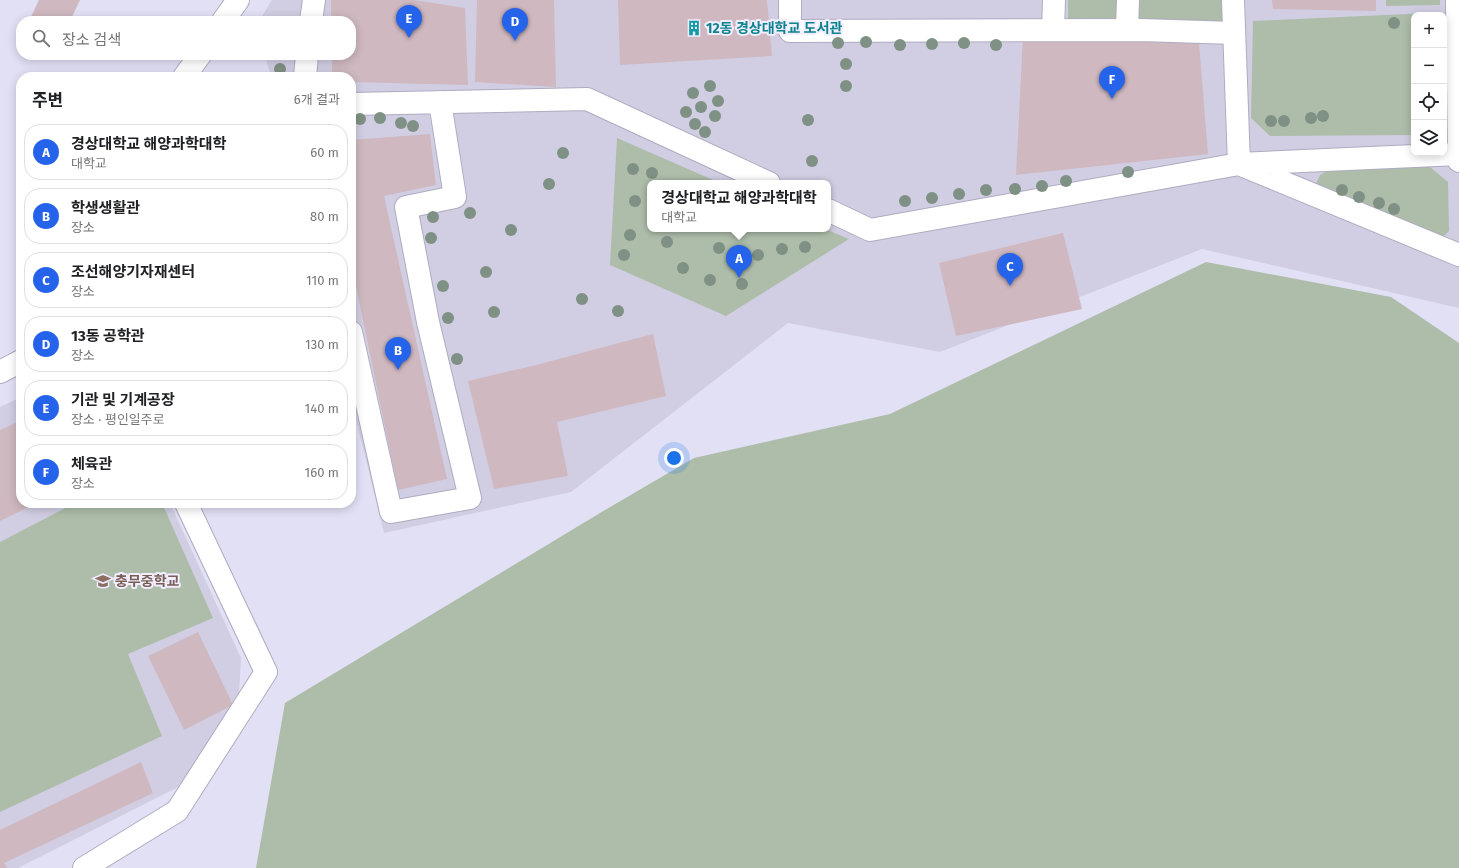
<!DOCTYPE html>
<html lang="ko">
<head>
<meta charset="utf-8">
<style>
	body { margin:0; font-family:"Fira Sans","Noto Sans KR",sans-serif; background:#f2f2f2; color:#202124 }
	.controls { position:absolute; right:12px; top:12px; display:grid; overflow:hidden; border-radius:8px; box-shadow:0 2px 10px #0003 }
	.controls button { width:36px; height:36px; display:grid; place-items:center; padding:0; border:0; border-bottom:1px solid #e0e0e0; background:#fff; color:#202124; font:20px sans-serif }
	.you { position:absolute; left:674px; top:458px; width:14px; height:14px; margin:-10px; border:3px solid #fff; border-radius:50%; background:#1a73e8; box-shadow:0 0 0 6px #1a73e833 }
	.badge { display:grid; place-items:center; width:26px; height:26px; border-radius:50%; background:#2563eb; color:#fff; font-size:13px; font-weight:700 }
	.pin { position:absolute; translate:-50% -33px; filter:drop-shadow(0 1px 2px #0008) }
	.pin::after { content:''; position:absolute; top:21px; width:14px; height:12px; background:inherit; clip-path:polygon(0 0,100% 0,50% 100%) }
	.popup { position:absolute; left:647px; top:180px; width:184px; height:52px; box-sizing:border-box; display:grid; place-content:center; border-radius:8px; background:#fff; filter:drop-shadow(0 1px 3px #0005); font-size:13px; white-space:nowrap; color:#757577 }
	.popup b { font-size:15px; color:#202124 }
	.popup::after { content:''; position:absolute; left:50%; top:100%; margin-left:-8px; border:8px solid transparent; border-top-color:#fff }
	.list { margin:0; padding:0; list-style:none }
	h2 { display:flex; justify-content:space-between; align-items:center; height:52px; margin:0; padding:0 16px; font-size:17px }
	h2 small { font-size:13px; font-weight:400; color:#757577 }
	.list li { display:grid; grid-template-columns:26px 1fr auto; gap:12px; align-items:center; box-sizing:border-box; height:56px; margin:0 8px 8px; padding:0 8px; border:1px solid #e0e0e0; border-radius:16px }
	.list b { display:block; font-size:15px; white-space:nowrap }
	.list p { margin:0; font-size:13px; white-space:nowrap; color:#757577 }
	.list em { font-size:13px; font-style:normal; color:#757577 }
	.icon { flex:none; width:22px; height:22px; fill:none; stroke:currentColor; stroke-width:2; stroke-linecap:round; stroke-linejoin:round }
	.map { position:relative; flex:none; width:1459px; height:868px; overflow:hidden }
	.search { position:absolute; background:#fff; box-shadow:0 2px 10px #0003; left:16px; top:16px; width:340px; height:44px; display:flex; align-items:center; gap:10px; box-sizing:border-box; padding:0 14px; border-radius:16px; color:#757577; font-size:15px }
	.panel { position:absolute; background:#fff; box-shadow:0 2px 10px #0003; left:16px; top:72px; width:340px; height:436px; border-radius:16px }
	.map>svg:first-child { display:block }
	.education { fill:#d1cee3; fill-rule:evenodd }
	.green { fill:#aebdaa }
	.building { fill:#cfb8c0 }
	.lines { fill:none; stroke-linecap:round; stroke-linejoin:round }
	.minor-casing { stroke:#aeacc0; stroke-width:24 }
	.major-casing { stroke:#aeacc0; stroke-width:24 }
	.minor { stroke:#fff; stroke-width:22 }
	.major { stroke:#fff; stroke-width:22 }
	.tree { fill:#7f9184 }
	.labels { text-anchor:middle; stroke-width:4; stroke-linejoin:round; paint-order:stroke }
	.culture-label { font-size:14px; font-weight:bold; fill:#0d838f; stroke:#f0eeff; text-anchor:start }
	.education-label { font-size:14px; font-weight:bold; fill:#785e54; stroke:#f0eeff; text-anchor:start }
</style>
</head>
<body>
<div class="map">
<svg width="1459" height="868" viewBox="0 0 1459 868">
	<rect width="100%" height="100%" fill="#e2e0f5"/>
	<path class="education" d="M272 0H1459V308L1202 249 940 352 788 323 571 492 384 533 351 400V77H271L265 55H351V21H259ZM1414 15H1444V153H1414ZM650 183H828V229H650Z
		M21 397V503H170L241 658 239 693 229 718 184 784 18 868H0V407Z"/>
	<path class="green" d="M1068 0H1222L1223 24H1068Z
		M1386 0H1440V5L1386 6Z
		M1429 13 1432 15H1414V135L1270 136 1251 118 1253 21Z
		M617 138 720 183H650V229H825L849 239 726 316 610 265Z
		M1430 167 1448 182 1449 231 1442 238 1315 186 1320 175 1332 168Z
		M1206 262 1391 297 1459 343V868H256L285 703 605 510 694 458 890 414Z
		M75 503H162L213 618 128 654 162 736 0 812V542Z"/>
	<path class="building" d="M39 0H80L70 21H29Z
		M331 0H414L465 8 468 85 351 82V77H332V55H351V21H331Z
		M477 0H554L556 87 475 82Z
		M618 0H767L772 56 620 65Z
		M1272 0H1376V11L1273 9Z
		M1023 36 1199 43 1208 154 1016 175Z
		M430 134 436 185 384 196 447 479 398 490 351 262V140Z
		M1063 233 1082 309 956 336 939 263Z
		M653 334 666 396 557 422 568 476 494 489 468 381 536 365Z
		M20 421 21 424V503H37L0 521V430Z
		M198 632 233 705 184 730 148 656Z
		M141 762 153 793 4 863 7 868H0V830Z"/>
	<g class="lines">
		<g class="minor-casing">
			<path id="minor" d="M790 0V31L1141 30 1234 33
				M1233 0 1239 164 1459 154
				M1457 0 1459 161
				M311 21 314 0
				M1053 30 1054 0
				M1127 30 1128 0
				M305 77 307 55
				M351 104 587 99 769 183
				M828 210 870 230 1239 164 1459 255
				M351 332 391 512 470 498 428 322 406 207 455 197 440 102
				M84 868 177 811 266 672 186 503"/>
		</g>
		<g class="major-casing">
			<path id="major" d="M223 21 238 0
				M184 77 200 55
				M0 372 21 361"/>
		</g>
		<use href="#minor" class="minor"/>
		<use href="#major" class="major"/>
	</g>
	<g class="tree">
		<circle cx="1394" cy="23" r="6"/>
		<circle cx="866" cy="42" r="6"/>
		<circle cx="838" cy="43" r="6"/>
		<circle cx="964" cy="43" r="6"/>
		<circle cx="932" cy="44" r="6"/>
		<circle cx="900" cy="45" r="6"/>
		<circle cx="996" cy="45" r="6"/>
		<circle cx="846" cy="64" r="6"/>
		<circle cx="280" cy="69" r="6"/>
		<circle cx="710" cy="86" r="6"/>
		<circle cx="846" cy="86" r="6"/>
		<circle cx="693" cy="93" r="6"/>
		<circle cx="718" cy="101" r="6"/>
		<circle cx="701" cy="107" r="6"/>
		<circle cx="686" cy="112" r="6"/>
		<circle cx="715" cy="116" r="6"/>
		<circle cx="1323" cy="116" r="6"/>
		<circle cx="380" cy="118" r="6"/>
		<circle cx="1311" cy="118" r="6"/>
		<circle cx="360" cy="119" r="6"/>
		<circle cx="808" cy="120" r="6"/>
		<circle cx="1271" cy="121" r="6"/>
		<circle cx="1284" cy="121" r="6"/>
		<circle cx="401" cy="123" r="6"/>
		<circle cx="695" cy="124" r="6"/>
		<circle cx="413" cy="126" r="6"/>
		<circle cx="705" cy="132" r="6"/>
		<circle cx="563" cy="153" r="6"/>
		<circle cx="812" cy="161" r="6"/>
		<circle cx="633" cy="169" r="6"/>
		<circle cx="1128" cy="172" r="6"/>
		<circle cx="652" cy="173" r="6"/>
		<circle cx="1066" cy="181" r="6"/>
		<circle cx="549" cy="184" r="6"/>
		<circle cx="1042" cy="186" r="6"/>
		<circle cx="1015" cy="189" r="6"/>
		<circle cx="986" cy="190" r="6"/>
		<circle cx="1342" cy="190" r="6"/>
		<circle cx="959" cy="194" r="6"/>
		<circle cx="1359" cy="197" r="6"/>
		<circle cx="932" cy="198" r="6"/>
		<circle cx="635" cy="201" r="6"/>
		<circle cx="905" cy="201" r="6"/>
		<circle cx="1379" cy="203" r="6"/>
		<circle cx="1394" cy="209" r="6"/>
		<circle cx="470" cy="213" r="6"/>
		<circle cx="433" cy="217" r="6"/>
		<circle cx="511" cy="230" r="6"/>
		<circle cx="630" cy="235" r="6"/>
		<circle cx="431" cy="238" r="6"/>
		<circle cx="667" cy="242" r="6"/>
		<circle cx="805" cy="247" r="6"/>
		<circle cx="719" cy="248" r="6"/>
		<circle cx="782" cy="249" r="6"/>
		<circle cx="624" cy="255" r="6"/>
		<circle cx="758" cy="255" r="6"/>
		<circle cx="683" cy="268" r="6"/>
		<circle cx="486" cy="272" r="6"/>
		<circle cx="710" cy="280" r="6"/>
		<circle cx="742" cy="284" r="6"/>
		<circle cx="443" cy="286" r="6"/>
		<circle cx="582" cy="299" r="6"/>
		<circle cx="618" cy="311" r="6"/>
		<circle cx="494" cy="312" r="6"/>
		<circle cx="448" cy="318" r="6"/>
		<circle cx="457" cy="359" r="6"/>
	</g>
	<defs>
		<g id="building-bare" transform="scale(1.2)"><path d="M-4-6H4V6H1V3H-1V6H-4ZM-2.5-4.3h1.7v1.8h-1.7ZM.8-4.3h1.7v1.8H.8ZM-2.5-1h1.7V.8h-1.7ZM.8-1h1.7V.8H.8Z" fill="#0f9aa8" stroke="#f0eeff" stroke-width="2.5" paint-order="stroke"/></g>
		<g id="school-bare" transform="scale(1.2)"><path d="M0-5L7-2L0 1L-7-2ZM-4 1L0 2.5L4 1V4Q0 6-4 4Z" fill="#8d6e63" stroke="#f0eeff" stroke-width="2.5" paint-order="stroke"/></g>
	</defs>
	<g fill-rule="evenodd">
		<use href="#building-bare" x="694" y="28"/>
		<use href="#school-bare" x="103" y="581"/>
	</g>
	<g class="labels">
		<g class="culture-label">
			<text x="706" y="33">12동 경상대학교 도서관</text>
		</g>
		<g class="education-label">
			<text x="115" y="586">충무중학교</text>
		</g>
	</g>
</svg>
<div class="controls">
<button>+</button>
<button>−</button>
<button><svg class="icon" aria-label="locate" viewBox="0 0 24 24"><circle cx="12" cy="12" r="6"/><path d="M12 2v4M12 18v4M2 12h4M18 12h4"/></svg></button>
<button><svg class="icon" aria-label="layers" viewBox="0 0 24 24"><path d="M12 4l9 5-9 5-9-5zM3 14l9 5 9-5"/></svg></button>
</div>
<div class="you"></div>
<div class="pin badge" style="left:739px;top:278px">A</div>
<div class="popup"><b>경상대학교 해양과학대학</b>대학교</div>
<div class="pin badge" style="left:398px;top:370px">B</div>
<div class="pin badge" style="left:1010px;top:286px">C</div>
<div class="pin badge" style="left:515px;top:41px">D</div>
<div class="pin badge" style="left:409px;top:38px">E</div>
<div class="pin badge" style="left:1112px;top:99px">F</div>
<div class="search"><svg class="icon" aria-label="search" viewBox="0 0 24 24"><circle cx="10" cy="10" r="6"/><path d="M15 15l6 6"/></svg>장소 검색</div>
<section class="panel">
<h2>주변<small>6개 결과</small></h2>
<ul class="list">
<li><span class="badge">A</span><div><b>경상대학교 해양과학대학</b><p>대학교</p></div><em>60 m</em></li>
<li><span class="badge">B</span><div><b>학생생활관</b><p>장소</p></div><em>80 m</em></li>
<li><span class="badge">C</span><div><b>조선해양기자재센터</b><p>장소</p></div><em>110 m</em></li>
<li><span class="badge">D</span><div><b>13동 공학관</b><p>장소</p></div><em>130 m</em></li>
<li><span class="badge">E</span><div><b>기관 및 기계공장</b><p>장소 · 평인일주로</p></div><em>140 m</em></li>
<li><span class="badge">F</span><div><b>체육관</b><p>장소</p></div><em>160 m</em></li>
</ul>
</section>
</div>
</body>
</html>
